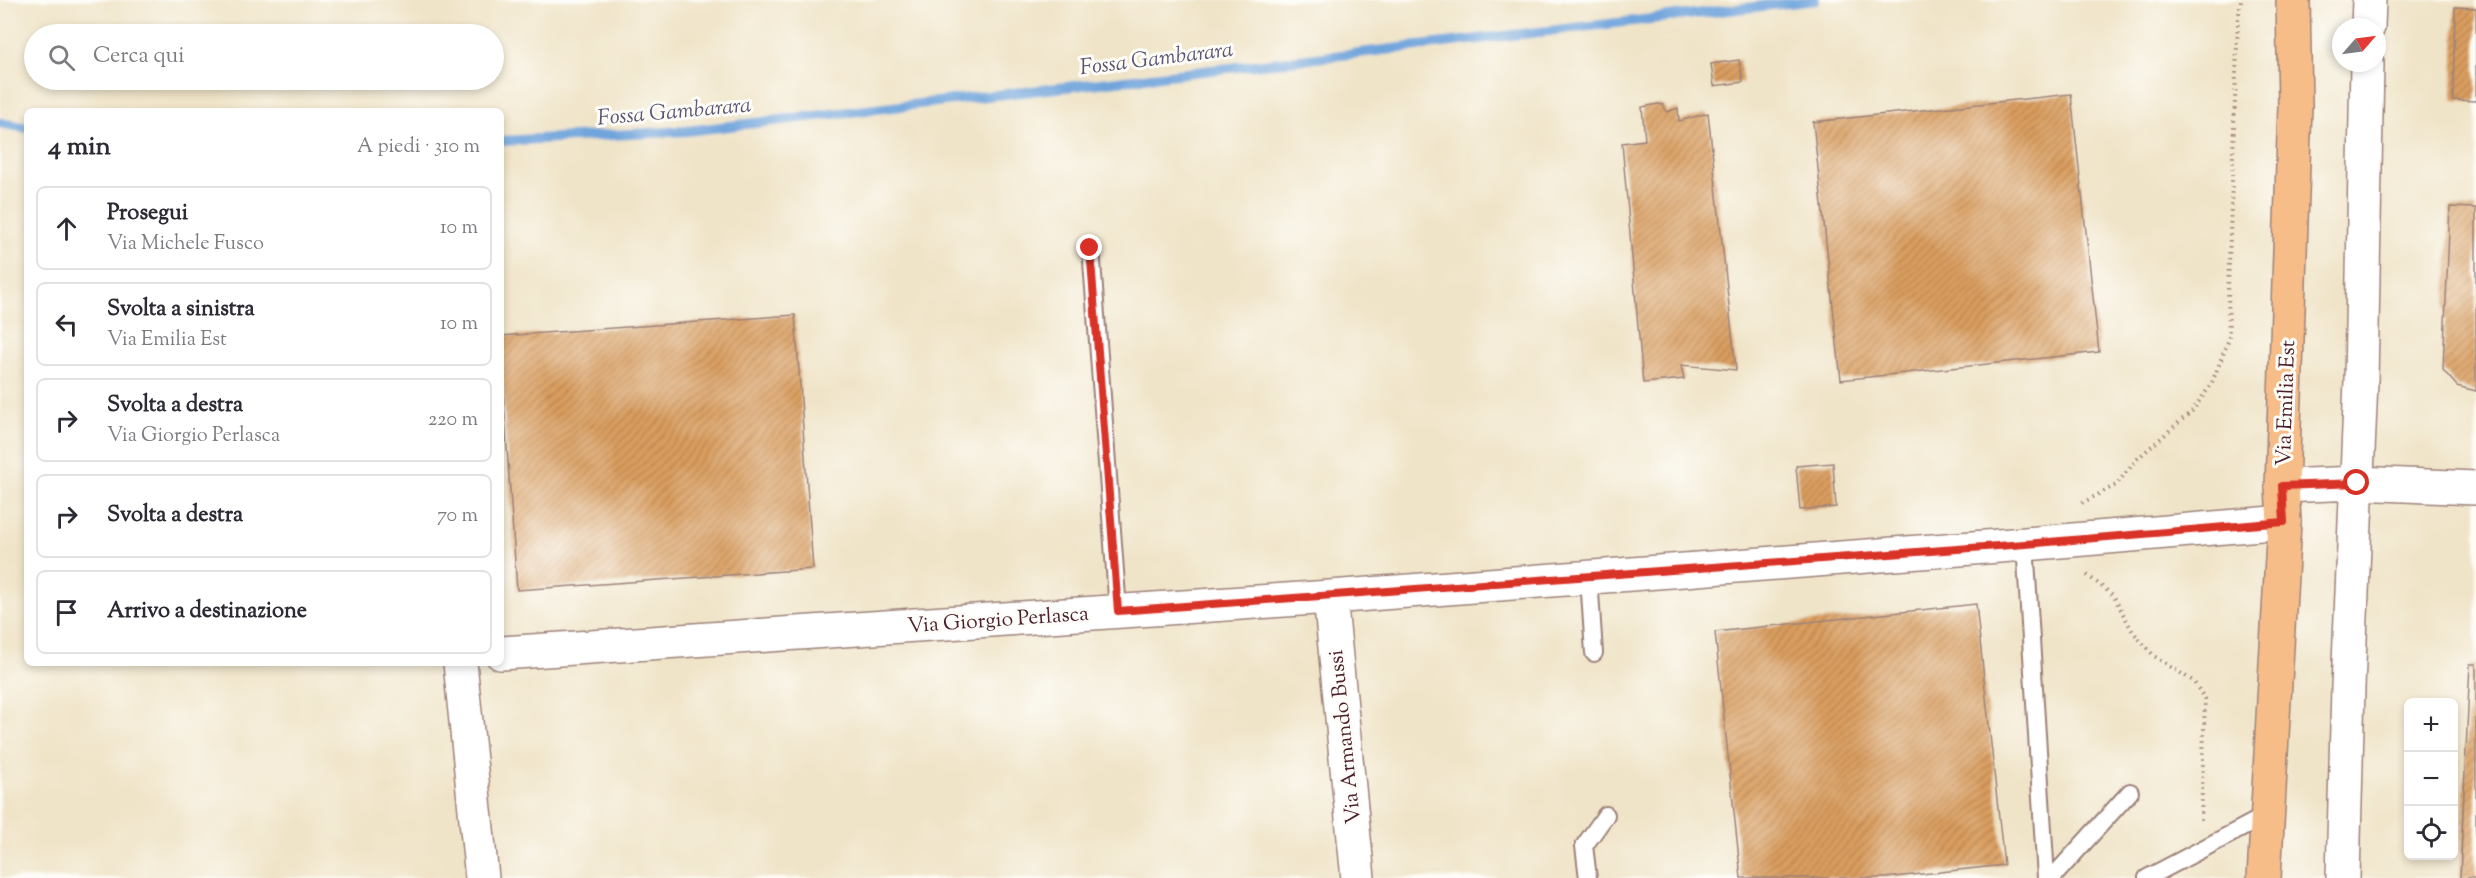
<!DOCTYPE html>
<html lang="it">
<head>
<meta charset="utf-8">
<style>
	body { margin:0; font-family:"Sorts Mill Goudy",serif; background:#f2f2f3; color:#2b2b33 }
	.controls { position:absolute; right:18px; bottom:18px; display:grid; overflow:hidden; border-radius:9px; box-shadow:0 3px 9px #0003 }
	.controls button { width:54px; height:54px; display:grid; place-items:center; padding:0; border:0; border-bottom:2px solid #e1e1e2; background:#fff; color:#2b2b33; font:30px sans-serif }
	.compass { position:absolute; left:2332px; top:18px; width:54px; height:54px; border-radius:50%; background:#fff; box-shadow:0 3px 9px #0003; rotate:62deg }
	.stop { position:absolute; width:18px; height:18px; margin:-14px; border:4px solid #d93025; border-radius:50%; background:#fff }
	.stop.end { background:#d93025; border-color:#fff; box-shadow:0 2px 6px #0008 }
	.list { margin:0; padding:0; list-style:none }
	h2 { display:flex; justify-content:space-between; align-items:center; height:78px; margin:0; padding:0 24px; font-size:26px }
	h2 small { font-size:20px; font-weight:400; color:#7c7c81 }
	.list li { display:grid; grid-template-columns:39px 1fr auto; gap:18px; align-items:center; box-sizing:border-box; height:84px; margin:0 12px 12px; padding:0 12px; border:2px solid #e1e1e2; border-radius:9px }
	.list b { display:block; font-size:22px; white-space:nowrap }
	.list p { margin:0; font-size:20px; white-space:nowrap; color:#7c7c81 }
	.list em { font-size:20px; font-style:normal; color:#7c7c81 }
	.icon { flex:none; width:33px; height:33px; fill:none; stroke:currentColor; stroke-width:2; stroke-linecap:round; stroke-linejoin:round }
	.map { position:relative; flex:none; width:2476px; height:878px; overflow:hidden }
	.search { position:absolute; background:#fff; box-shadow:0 3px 9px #0003; left:24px; top:24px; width:480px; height:66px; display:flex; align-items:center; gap:15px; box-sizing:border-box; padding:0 21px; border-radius:33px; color:#7c7c81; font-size:22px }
	.panel { position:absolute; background:#fff; box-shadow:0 3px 9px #0003; left:24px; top:108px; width:480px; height:558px; border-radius:9px }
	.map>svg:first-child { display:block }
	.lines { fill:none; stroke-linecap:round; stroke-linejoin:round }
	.stream { stroke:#6fa4dc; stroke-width:10 }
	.building { fill:url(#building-hatch) }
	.lane-casing { stroke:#9d827a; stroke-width:20 }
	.street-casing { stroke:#9d827a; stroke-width:36 }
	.primary-casing { stroke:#9d827a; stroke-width:36 }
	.path { stroke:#9d827a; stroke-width:4; stroke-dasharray:1.5 4.5; stroke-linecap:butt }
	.lane { stroke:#fff; stroke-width:16 }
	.street { stroke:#fff; stroke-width:33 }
	.primary { stroke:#f7bd88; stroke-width:33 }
	.route { stroke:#d93025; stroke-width:8 }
	.labels { text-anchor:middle; stroke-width:6; stroke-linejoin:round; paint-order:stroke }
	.street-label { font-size:21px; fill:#4a1f2b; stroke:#fdfcf7 }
	.water-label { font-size:22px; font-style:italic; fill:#595472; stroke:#fdfcf7 }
</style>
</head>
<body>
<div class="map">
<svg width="2476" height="878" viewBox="0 0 2476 878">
	<defs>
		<pattern id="building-hatch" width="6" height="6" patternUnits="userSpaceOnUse" patternTransform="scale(1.5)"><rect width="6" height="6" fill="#da9e5f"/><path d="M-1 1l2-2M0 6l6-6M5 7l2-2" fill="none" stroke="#b3804f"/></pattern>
	</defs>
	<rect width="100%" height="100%" fill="#fdfcf7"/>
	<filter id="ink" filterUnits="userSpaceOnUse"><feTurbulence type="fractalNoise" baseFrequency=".0167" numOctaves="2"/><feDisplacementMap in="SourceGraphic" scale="12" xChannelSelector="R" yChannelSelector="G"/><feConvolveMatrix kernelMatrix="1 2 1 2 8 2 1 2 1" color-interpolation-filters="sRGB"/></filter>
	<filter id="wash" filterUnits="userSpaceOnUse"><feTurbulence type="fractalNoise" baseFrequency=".008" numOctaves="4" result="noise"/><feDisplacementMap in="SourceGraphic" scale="24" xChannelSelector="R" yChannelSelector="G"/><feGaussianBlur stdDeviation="1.35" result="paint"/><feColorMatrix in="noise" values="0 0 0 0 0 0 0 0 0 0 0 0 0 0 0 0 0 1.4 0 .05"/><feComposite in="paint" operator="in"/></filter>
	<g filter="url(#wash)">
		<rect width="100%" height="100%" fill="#f0e4c8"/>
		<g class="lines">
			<path class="stream" d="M0 123 27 128
				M501 141 686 131 1815 0"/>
		</g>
		<g id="blocks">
			<path class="building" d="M2455 7 2476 8V101L2453 100Z
				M1739 60 1743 82 1714 86 1711 64Z
				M2071 94 2099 352 1841 380 1813 122Z
				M1658 104 1663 105 1667 112 1678 108 1679 121 1708 113 1736 370 1681 365 1684 379 1643 383 1622 143 1645 140 1642 107Z
				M2450 207 2476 208V391L2457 386 2443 370Z
				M795 315 813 569 517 590 501 363V336Z
				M1833 463 1836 507 1800 510 1796 466Z
				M1976 604 2004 865 1885 878H1741L1715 632Z
				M2470 664H2476V878H2460Z"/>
		</g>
	</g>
	<g filter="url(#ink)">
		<use href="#blocks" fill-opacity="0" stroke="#9d827a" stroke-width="1.5"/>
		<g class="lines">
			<g class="lane-casing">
				<path id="lane" d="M1091 248 1118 611
					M2025 544 2046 878
					M1589 577 1594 653
					M1588 878 1584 846 1606 815
					M2052 878 2130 792
					M2147 878 2267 815"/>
			</g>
			<g class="street-casing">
				<path id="street" d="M2368 27 2369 0
					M2282 486 2357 483 2476 488
					M1330 597 1358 878
					M501 653 1330 597 2025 544 2284 522
					M460 663 482 878
					M2343 878 2348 687 2361 381 2367 63"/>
			</g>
			<g class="primary-casing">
				<path id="primary" d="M2264 878 2284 522 2282 486 2295 106 2293 0"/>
			</g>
			<path class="path" d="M2082 503 2116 485 2137 459 2192 411 2211 385 2229 339 2228 288 2238 20 2241 0
				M2087 575 2113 595 2133 632 2154 656 2193 681 2205 699 2201 820"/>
			<use href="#lane" class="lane"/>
			<use href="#street" class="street"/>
			<use href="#primary" class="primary"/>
		</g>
	</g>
	<g class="lines" filter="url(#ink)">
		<path class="route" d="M1090 248 1118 611 2025 544 2284 522 2282 486 2357 483"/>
	</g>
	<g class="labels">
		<g class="street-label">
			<text transform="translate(2285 403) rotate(-88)" y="7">Via Emilia Est</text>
			<text transform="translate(998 619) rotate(-4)" y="7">Via Giorgio Perlasca</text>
			<text transform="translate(1344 737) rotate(-96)" y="7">Via Armando Bussi</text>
		</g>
		<g class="water-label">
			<text transform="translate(1156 57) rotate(-7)" y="8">Fossa Gambarara</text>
			<text transform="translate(674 110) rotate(-5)" y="8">Fossa Gambarara</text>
		</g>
	</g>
</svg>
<div class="controls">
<button>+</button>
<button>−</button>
<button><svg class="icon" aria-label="locate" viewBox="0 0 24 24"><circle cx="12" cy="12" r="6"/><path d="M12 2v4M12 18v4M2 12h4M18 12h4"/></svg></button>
</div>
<svg class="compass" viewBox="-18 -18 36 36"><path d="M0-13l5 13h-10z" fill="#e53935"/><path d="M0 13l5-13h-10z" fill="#7c7c81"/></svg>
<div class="stop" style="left:2357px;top:483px"></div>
<div class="stop end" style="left:1090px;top:248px"></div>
<div class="search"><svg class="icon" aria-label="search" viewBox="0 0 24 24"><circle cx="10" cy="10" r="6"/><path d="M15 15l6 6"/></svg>Cerca qui</div>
<section class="panel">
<h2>4 min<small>A piedi · 310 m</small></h2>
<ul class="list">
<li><svg class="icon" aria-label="ahead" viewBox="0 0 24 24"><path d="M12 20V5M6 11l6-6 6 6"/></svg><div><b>Prosegui</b><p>Via Michele Fusco</p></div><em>10 m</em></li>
<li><svg class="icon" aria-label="left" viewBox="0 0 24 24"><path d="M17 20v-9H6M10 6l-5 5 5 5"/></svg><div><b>Svolta a sinistra</b><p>Via Emilia Est</p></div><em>10 m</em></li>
<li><svg class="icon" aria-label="right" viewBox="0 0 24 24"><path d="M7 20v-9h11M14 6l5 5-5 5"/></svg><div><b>Svolta a destra</b><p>Via Giorgio Perlasca</p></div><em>220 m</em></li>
<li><svg class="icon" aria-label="right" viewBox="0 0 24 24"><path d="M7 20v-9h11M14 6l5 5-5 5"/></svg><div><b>Svolta a destra</b></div><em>70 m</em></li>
<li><svg class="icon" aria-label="arrive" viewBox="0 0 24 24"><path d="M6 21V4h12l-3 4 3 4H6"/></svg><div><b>Arrivo a destinazione</b></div></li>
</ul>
</section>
</div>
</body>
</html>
